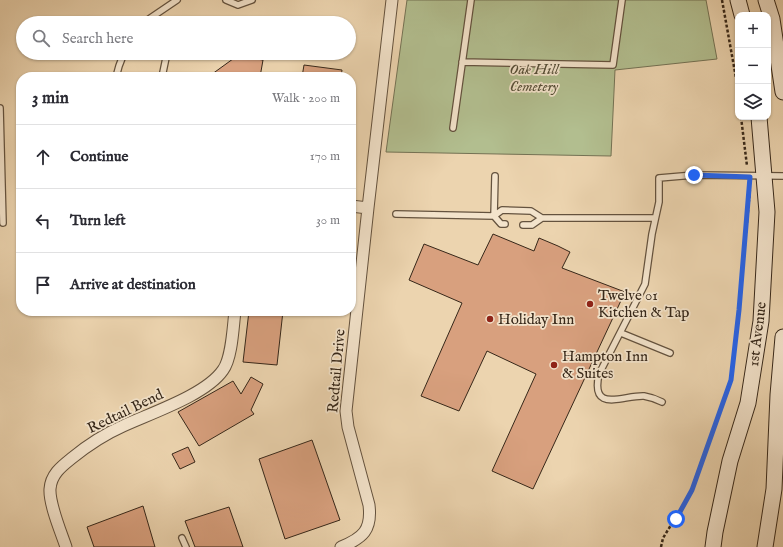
<!DOCTYPE html>
<html lang="en">
<head>
<meta charset="utf-8">
<style>
	body { margin:0; font-family:"IM FELL English",serif; background:#f2f2f3; color:#2b2b33 }
	.controls { position:absolute; right:12px; top:12px; display:grid; overflow:hidden; border-radius:8px; box-shadow:0 1px 3px #0004 }
	.controls button { width:36px; height:36px; display:grid; place-items:center; padding:0; border:0; border-bottom:1px solid #e1e1e2; background:#fff; color:#2b2b33; font:20px sans-serif }
	.stop { position:absolute; width:12px; height:12px; margin:-9px; border:3px solid #2563eb; border-radius:50%; background:#fff }
	.stop.end { background:#2563eb; border-color:#fff; box-shadow:0 1px 4px #0008 }
	.list { margin:0; padding:0; list-style:none }
	h2 { display:flex; justify-content:space-between; align-items:center; height:52px; margin:0; padding:0 16px; font-size:17px }
	h2 small { font-size:13px; font-weight:400; color:#7c7c81 }
	.list li { display:grid; grid-template-columns:26px 1fr auto; gap:12px; align-items:center; box-sizing:border-box; height:64px; padding:0 16px; border-top:1px solid #e1e1e2 }
	.list b { display:block; font-size:15px; white-space:nowrap }
	.list em { font-size:13px; font-style:normal; color:#7c7c81 }
	.icon { flex:none; width:22px; height:22px; fill:none; stroke:currentColor; stroke-width:2; stroke-linecap:round; stroke-linejoin:round }
	.map { position:relative; flex:none; width:783px; height:547px; overflow:hidden }
	.search { position:absolute; background:#fff; box-shadow:0 1px 3px #0004; left:16px; top:16px; width:340px; height:44px; display:flex; align-items:center; gap:10px; box-sizing:border-box; padding:0 14px; border-radius:22px; color:#7c7c81; font-size:15px }
	.panel { position:absolute; background:#fff; box-shadow:0 1px 3px #0004; left:16px; top:72px; width:340px; height:244px; border-radius:16px }
	.map>svg:first-child { display:block }
	.green { fill:#b2be8f; stroke:#747254 }
	.building { fill:#d8a07e; stroke:#362719 }
	.lines { fill:none; stroke-linecap:round; stroke-linejoin:round }
	.lane-casing { stroke:#64523e; stroke-width:8 }
	.street-casing { stroke:#64523e; stroke-width:13 }
	.secondary-casing { stroke:#362719; stroke-width:17 }
	.path { stroke:#362719; stroke-width:2.5; stroke-dasharray:3 2; stroke-linecap:butt }
	.lane { stroke:#f3e3cb; stroke-width:5.5 }
	.street { stroke:#f3e3cb; stroke-width:11 }
	.secondary { stroke:#f3e3cb; stroke-width:15 }
	.route { stroke:#2563eb; stroke-width:5 }
	.poi-dot { fill:#8f2418; stroke:#f3e3cb; stroke-width:1.5 }
	.labels { text-anchor:middle; stroke-width:3.5; stroke-linejoin:round; paint-order:stroke }
	.park-label { font-size:15px; font-style:italic; fill:#554d36; stroke:#f3e3cb }
	.poi-label { font-size:15px; fill:#362719; stroke:#f3e3cb; text-anchor:start }
	.street-label { font-size:15px; fill:#362719; stroke:#f3e3cb }
</style>
</head>
<body>
<div class="map">
<svg width="783" height="547" viewBox="0 0 783 547">
	<rect width="100%" height="100%" fill="#ecd4af"/>
	<filter id="stains"><feTurbulence type="fractalNoise" baseFrequency=".005" numOctaves="4"/><feColorMatrix values="0 0 0 0 .2 0 0 0 0 .09 0 0 0 0 .02 0 0 0 .5 -.17"/></filter>
	<radialGradient id="worn" r=".72"><stop offset=".6" stop-color="#630" stop-opacity="0"/><stop offset="1" stop-color="#630" stop-opacity=".3"/></radialGradient>
	<path class="green" d="M407 0H706L717 59 615 70 611 156 386 152Z"/>
	<path class="building" d="M237 56 263 60 260 77H208Z
		M304 65 342 70 341 77H302Z
		M493 234 534 251 539 238 558 246 570 252 562 268 625 292 533 489 492 471 536 374 487 351 459 411 421 396 462 303 409 280 424 244 478 265Z
		M249 311H283L277 365 243 362Z
		M251 377 263 384 251 410 254 414 199 446 178 412 233 381 241 394Z
		M312 440 340 520 285 539 259 459Z
		M188 447 195 462 180 469 172 454Z
		M143 506 155 547H94L87 527Z
		M229 507 243 547H195L185 521Z"/>
	<g class="lines">
		<g class="lane-casing">
			<path id="lane" d="M226 0 238 5 252 0
				M155 16 160 23
				M143 23 177 0
				M462 62 613 65 622 0
				M116 77 119 66 124 53
				M162 77 167 53
				M0 108 3 223
				M453 128 471 0
				M495 176 494 216 501 224H505
				M396 214 494 216 502 210 531 211 542 218H655
				M523 225H532L542 218
				M621 333 670 353
				M662 402C656 399 650 397 644 396 623 395 590 414 599 374L645 284 652 234 659 202V178L694 175 783 176
				M182 538 186 547"/>
		</g>
		<g class="street-casing">
			<path id="street" d="M351 206 368 208
				M66 547C61 532 49 504 50 489 51 474 62 466 72 458 88 445 105 434 123 426 151 413 206 395 223 370 232 358 233 327 235 311
				M341 547C363 538 372 530 369 505L348 427 346 411 368 208 392 0"/>
		</g>
		<g class="secondary-casing">
			<path id="secondary" d="M738 0 742 15
				M766 0 772 19 783 92
				M713 547 715 532 730 461 748 403 761 321 767 212 759 117
				M765 547 774 489 778 395 783 337"/>
		</g>
		<path class="path" d="M722 0 738 89
			M741 117 747 166
			M661 547 663 538 692 491 731 380 739 310 750 189"/>
		<use href="#lane" class="lane"/>
		<use href="#street" class="street"/>
		<use href="#secondary" class="secondary"/>
	</g>
	<g class="lines">
		<path class="route" d="M676 519 692 490 731 380 739 310 750 177 694 175"/>
	</g>
	<g class="poi-dot">
		<circle cx="590" cy="304" r="4"/>
		<circle cx="490" cy="319" r="4"/>
		<circle cx="554" cy="365" r="4"/>
	</g>
	<g class="labels">
		<g class="park-label">
			<text x="534" y="74">Oak Hill<tspan x="534" dy="17">Cemetery</tspan></text>
		</g>
		<g class="poi-label">
			<text x="598" y="300">Twelve 01<tspan x="598" dy="17">Kitchen &amp; Tap</tspan></text>
			<text x="498" y="324">Holiday Inn</text>
			<text x="562" y="361">Hampton Inn<tspan x="562" dy="17">&amp; Suites</tspan></text>
		</g>
		<g class="street-label">
			<text transform="translate(757 334) rotate(-83)" y="5">1st Avenue</text>
			<text transform="translate(336 371) rotate(-85)" y="5">Redtail Drive</text>
			<text transform="translate(125 411) rotate(-26)" y="5">Redtail Bend</text>
		</g>
	</g>
	<rect width="100%" height="100%" filter="url(#stains)"/>
	<rect width="100%" height="100%" fill="url(#worn)"/>
</svg>
<div class="controls">
<button>+</button>
<button>−</button>
<button><svg class="icon" aria-label="layers" viewBox="0 0 24 24"><path d="M12 4l9 5-9 5-9-5zM3 14l9 5 9-5"/></svg></button>
</div>
<div class="stop" style="left:676px;top:519px"></div>
<div class="stop end" style="left:694px;top:175px"></div>
<div class="search"><svg class="icon" aria-label="search" viewBox="0 0 24 24"><circle cx="10" cy="10" r="6"/><path d="M15 15l6 6"/></svg>Search here</div>
<section class="panel">
<h2>3 min<small>Walk · 200 m</small></h2>
<ul class="list">
<li><svg class="icon" aria-label="ahead" viewBox="0 0 24 24"><path d="M12 20V5M6 11l6-6 6 6"/></svg><div><b>Continue</b></div><em>170 m</em></li>
<li><svg class="icon" aria-label="left" viewBox="0 0 24 24"><path d="M17 20v-9H6M10 6l-5 5 5 5"/></svg><div><b>Turn left</b></div><em>30 m</em></li>
<li><svg class="icon" aria-label="arrive" viewBox="0 0 24 24"><path d="M6 21V4h12l-3 4 3 4H6"/></svg><div><b>Arrive at destination</b></div></li>
</ul>
</section>
</div>
</body>
</html>
